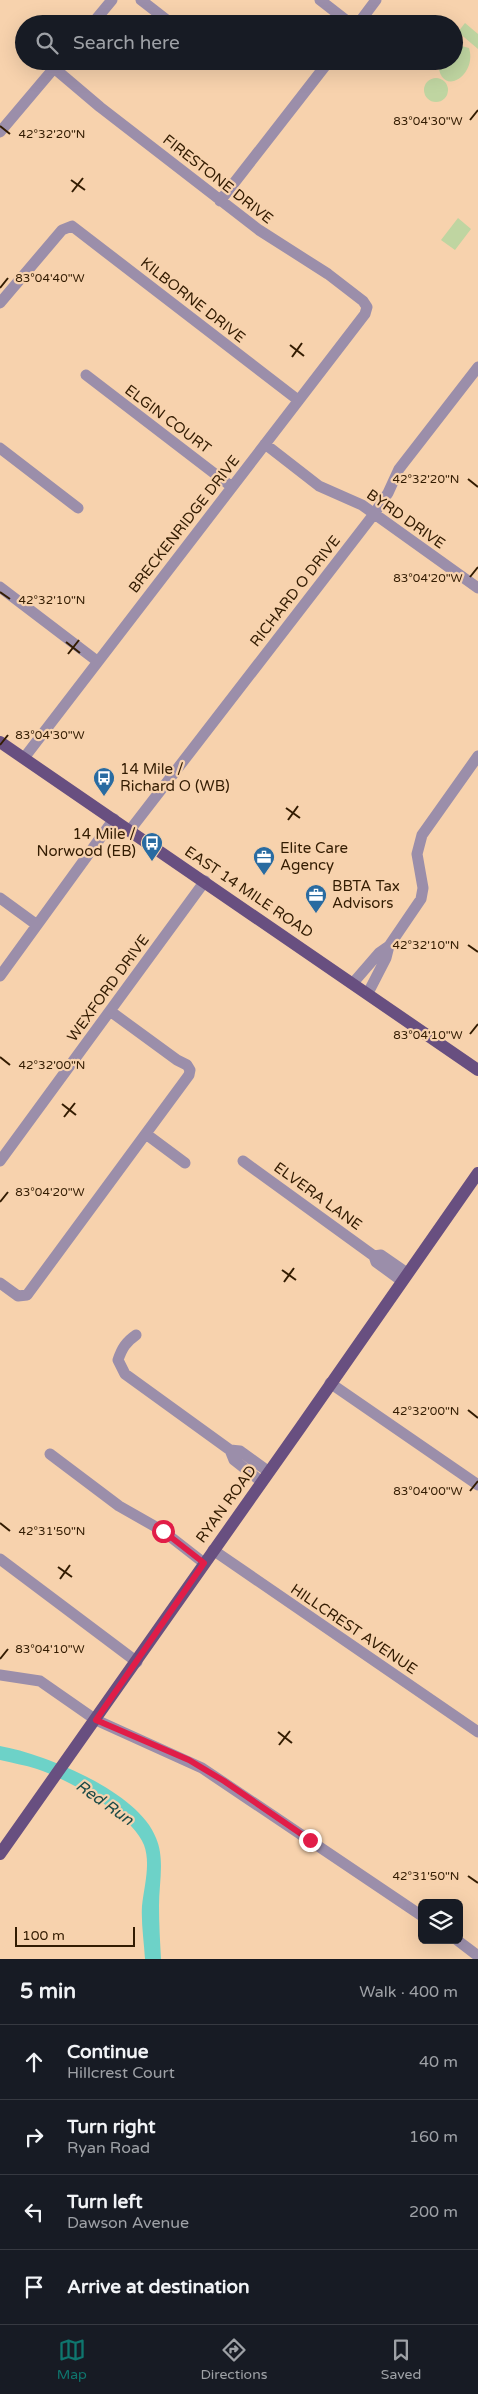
<!DOCTYPE html>
<html lang="en">
<head>
<meta charset="utf-8">
<style>
	body { margin:0; font-family:"Varela Round",sans-serif; background:#20242c; color:#f1f3f6 }
	.controls { position:absolute; right:15px; bottom:15px; display:grid; overflow:hidden; border-radius:8px; box-shadow:0 5px 20px #0002 }
	.controls button { width:45px; height:45px; display:grid; place-items:center; padding:0; border:0; border-bottom:1px solid #363941; background:#171b24; color:#f1f3f6; font:25px sans-serif }
	.scale { position:absolute; left:15px; bottom:12px; width:120px; box-sizing:border-box; padding-left:5px; border:2px solid #331c02; border-top:0; font-size:14px; line-height:18px; white-space:nowrap; color:#331c02; -webkit-text-stroke:4px #f7d2ad; paint-order:stroke }
	.stop { position:absolute; width:15px; height:15px; margin:-11px; border:4px solid #e11d48; border-radius:50%; background:#fff }
	.stop.end { background:#e11d48; border-color:#fff; box-shadow:0 1px 5px #0008 }
	.list { margin:0; padding:0; list-style:none }
	h2 { display:flex; justify-content:space-between; align-items:center; height:65px; margin:0; padding:0 20px; font-size:21px }
	h2 small { font-size:16px; font-weight:400; color:#9ea1a6 }
	.list li { display:grid; grid-template-columns:32px 1fr auto; gap:15px; align-items:center; box-sizing:border-box; height:75px; padding:0 20px; border-top:1px solid #363941 }
	.list b { display:block; font-size:19px; white-space:nowrap }
	.list p { margin:0; font-size:16px; white-space:nowrap; color:#9ea1a6 }
	.list em { font-size:16px; font-style:normal; color:#9ea1a6 }
	.icon { flex:none; width:28px; height:28px; fill:none; stroke:currentColor; stroke-width:2; stroke-linecap:round; stroke-linejoin:round }
	.map { position:relative; flex:none; width:478px; height:1959px; overflow:hidden }
	.search { position:absolute; background:#171b24; box-shadow:0 5px 20px #0002; left:15px; right:15px; top:15px; height:55px; display:flex; align-items:center; gap:12px; box-sizing:border-box; padding:0 18px; border-radius:28px; color:#9ea1a6; font-size:19px }
	.sheet { height:365px; background:#171b24 }
	nav { display:flex; justify-content:space-around; align-items:center; box-sizing:border-box; height:70px; border-top:1px solid #363941; background:#171b24; font-size:14px; color:#9ea1a6 }
	nav a { display:grid; justify-items:center; gap:2px }
	nav .on { color:#0f766e }
	.map>svg:first-child { display:block }
	.green { fill:#bfd5a1 }
	.water { fill:#6dd2c8 }
	.lines { fill:none; stroke-linecap:round; stroke-linejoin:round }
	.minor { stroke:#9b8eaa; stroke-width:11 }
	.major { stroke:#684f80; stroke-width:12 }
	.route { stroke:#e11d48; stroke-width:6 }
	.ticks { fill:none; stroke:#331c02; stroke-width:2 }
	.labels { text-anchor:middle; stroke-width:4.5; stroke-linejoin:round; paint-order:stroke }
	.street-label { font-size:15px; fill:#331c02; stroke:#f7d2ad }
	.poi-label { font-size:15px; fill:#331c02; stroke:#f7d2ad; text-anchor:start }
	.water-label { font-size:16px; font-style:italic; fill:#1c4a46; stroke:#f7d2ad }
	.ticks-label { font-size:12px; text-anchor:middle; fill:#331c02; stroke:#f7d2ad; stroke-width:4.5; stroke-linejoin:round; paint-order:stroke }
</style>
</head>
<body>
<div class="map">
<svg width="478" height="1959" viewBox="0 0 478 1959">
	<rect width="100%" height="100%" fill="#f7d2ad"/>
	<path class="green" d="M465 23 478 34V49L458 32Z
		M454 44 469 48C478 76 439 100 438 61H454Z
		M424 90a12 12 0 1 1 24 0a12 12 0 1 1-24 0Z
		M458 218 471 229 455 250 441 240Z"/>
	<path class="water" d="M0 1746C45 1754 139 1792 156 1838 165 1859 159 1883 159 1906 159 1923 160 1941 161 1959H145C144 1942 141 1923 142 1906 144 1886 151 1864 144 1845 133 1815 67 1779 37 1769 25 1765 12 1763 0 1760Z"/>
	<g class="lines">
		<path class="minor" d="M141 0 172 24
			M320 0 351 24
			M92 24 112 0
			M358 24 376 0
			M0 132 60 61
			M220 201 329 61
			M0 303 62 230 72 226 298 400
			M86 375 232 487
			M265 444 319 486 362 505 478 588
			M0 448 78 508
			M0 587 97 661
			M24 758 365 314 367 307 363 301 328 274 259 230 100 107 54 68
			M130 830 374 514 388 493 399 469 478 367
			M0 898 37 925
			M389 946 421 899 423 888 417 854 422 835 478 756
			M0 976 114 819
			M353 983 379 953 389 946 386 958 368 993
			M146 1134 185 1163
			M0 1161 205 881
			M243 1161 374 1256 376 1262 402 1281
			M374 1256 381 1255 407 1273
			M0 1283 18 1296 27 1295 189 1075 190 1070 187 1065 177 1060 110 1011
			M136 1335C126 1342 122 1348 118 1360L125 1374 230 1450 240 1451 269 1472
			M330 1383 478 1485
			M230 1450 234 1460 262 1482
			M50 1454 119 1506 163 1531 204 1563
			M213 1550 478 1732
			M0 1559 137 1662
			M0 1675 40 1681 96 1720 202 1768 422 1916
			M457 1940 478 1956"/>
		<path class="major" d="M0 742 478 1070
			M0 1854C160 1627 320 1401 478 1173"/>
	</g>
	<g class="lines">
		<path class="route" d="M163 1531 204 1563 96 1720 189 1760 224 1781 310 1840"/>
	</g>
	<path class="ticks" d="M470 120 478 110M0 126 10 134M71 180 85 190M72 192 83 178M0 288 8 278M290 345 304 356M292 357 302 343M468 479 478 487M470 577 478 567M0 592 10 599M66 642 80 653M68 654 79 640M0 745 8 735M286 808 300 818M288 820 298 806M468 945 478 952M470 1034 478 1024M0 1057 10 1065M62 1104 76 1115M64 1117 75 1103M0 1202 8 1192M282 1270 296 1280M284 1282 294 1268M468 1410 478 1418M470 1491 478 1481M0 1523 10 1531M58 1567 72 1577M60 1579 70 1565M0 1659 8 1649M278 1732 292 1743M279 1745 290 1731M468 1876 478 1883"/>
	<defs>
		<g id="bus-pin" transform="scale(1.125)"><path d="M0 17L-7.5 6A9.5 9.5 0 1 1 7.5 6Z" fill="#296ba1" stroke="#f7d2ad"/><path d="M-5-6H5V4H4V6H2V4H-2V6H-4V4H-5ZM-3.5-4V0h7V-4ZM-3.5 1.2v1.5H-2V1.2ZM2 1.2v1.5H3.5V1.2Z" fill="#fff"/></g>
		<g id="office-pin" transform="scale(1.125)"><path d="M0 17L-7.5 6A9.5 9.5 0 1 1 7.5 6Z" fill="#296ba1" stroke="#f7d2ad"/><path d="M-6-3h4V-5.5h4V-3h4V5H-6ZM-1-4.5V-3h2v-1.5ZM-6 0V1H6V0Z" fill="#fff"/></g>
	</defs>
	<g fill-rule="evenodd">
		<use href="#bus-pin" x="104" y="778"/>
		<use href="#bus-pin" x="152" y="843"/>
		<use href="#office-pin" x="264" y="857"/>
		<use href="#office-pin" x="316" y="895"/>
	</g>
	<g class="labels">
		<g class="street-label">
			<text transform="translate(218 179) rotate(38)" y="5">FIRESTONE DRIVE</text>
			<text transform="translate(193 300) rotate(38)" y="5">KILBORNE DRIVE</text>
			<text transform="translate(168 419) rotate(37)" y="5">ELGIN COURT</text>
			<text transform="translate(406 519) rotate(35)" y="5">BYRD DRIVE</text>
			<text transform="translate(184 524) rotate(-52)" y="5">BRECKENRIDGE DRIVE</text>
			<text transform="translate(295 591) rotate(-52)" y="5">RICHARD O DRIVE</text>
			<text transform="translate(249 892) rotate(34)" y="5">EAST 14 MILE ROAD</text>
			<text transform="translate(108 988) rotate(-54)" y="5">WEXFORD DRIVE</text>
			<text transform="translate(318 1196) rotate(36)" y="5">ELVERA LANE</text>
			<text transform="translate(226 1504) rotate(-54)" y="5">RYAN ROAD</text>
			<text transform="translate(354 1629) rotate(34)" y="5">HILLCREST AVENUE</text>
		</g>
		<g class="poi-label">
			<text x="120" y="774">14 Mile /<tspan x="120" dy="17">Richard O (WB)</tspan></text>
			<text x="136" y="839" text-anchor="end">14 Mile /<tspan x="136" dy="17">Norwood (EB)</tspan></text>
			<text x="280" y="853">Elite Care<tspan x="280" dy="17">Agency</tspan></text>
			<text x="332" y="891">BBTA Tax<tspan x="332" dy="17">Advisors</tspan></text>
		</g>
		<g class="water-label">
			<text transform="translate(105 1802) rotate(35)" y="6">Red Run</text>
		</g>
	</g>
	<g class="ticks-label">
		<text x="428" y="125">83°04'30"W</text>
		<text x="52" y="138">42°32'20"N</text>
		<text x="50" y="282">83°04'40"W</text>
		<text x="426" y="483">42°32'20"N</text>
		<text x="428" y="582">83°04'20"W</text>
		<text x="52" y="604">42°32'10"N</text>
		<text x="50" y="739">83°04'30"W</text>
		<text x="426" y="949">42°32'10"N</text>
		<text x="428" y="1039">83°04'10"W</text>
		<text x="52" y="1069">42°32'00"N</text>
		<text x="50" y="1196">83°04'20"W</text>
		<text x="426" y="1415">42°32'00"N</text>
		<text x="428" y="1495">83°04'00"W</text>
		<text x="52" y="1535">42°31'50"N</text>
		<text x="50" y="1653">83°04'10"W</text>
		<text x="426" y="1880">42°31'50"N</text>
	</g>
</svg>
<div class="controls">
<button><svg class="icon" aria-label="layers" viewBox="0 0 24 24"><path d="M12 4l9 5-9 5-9-5zM3 14l9 5 9-5"/></svg></button>
</div>
<div class="scale">100 m</div>
<div class="stop" style="left:163px;top:1531px"></div>
<div class="stop end" style="left:310px;top:1840px"></div>
<div class="search"><svg class="icon" aria-label="search" viewBox="0 0 24 24"><circle cx="10" cy="10" r="6"/><path d="M15 15l6 6"/></svg>Search here</div>
</div>
<section class="sheet">
<h2>5 min<small>Walk · 400 m</small></h2>
<ul class="list">
<li><svg class="icon" aria-label="ahead" viewBox="0 0 24 24"><path d="M12 20V5M6 11l6-6 6 6"/></svg><div><b>Continue</b><p>Hillcrest Court</p></div><em>40 m</em></li>
<li><svg class="icon" aria-label="right" viewBox="0 0 24 24"><path d="M7 20v-9h11M14 6l5 5-5 5"/></svg><div><b>Turn right</b><p>Ryan Road</p></div><em>160 m</em></li>
<li><svg class="icon" aria-label="left" viewBox="0 0 24 24"><path d="M17 20v-9H6M10 6l-5 5 5 5"/></svg><div><b>Turn left</b><p>Dawson Avenue</p></div><em>200 m</em></li>
<li><svg class="icon" aria-label="arrive" viewBox="0 0 24 24"><path d="M6 21V4h12l-3 4 3 4H6"/></svg><div><b>Arrive at destination</b></div></li>
</ul>
</section>
<nav>
<a class="on"><svg class="icon" aria-label="map" viewBox="0 0 24 24"><path d="M3 6l6-2 6 2 6-2v14l-6 2-6-2-6 2zM9 4v14M15 6v14"/></svg>Map</a>
<a><svg class="icon" aria-label="directions" viewBox="0 0 24 24"><path d="M12 3l9 9-9 9-9-9zM9 14v-3h6M13 9l2 2-2 2"/></svg>Directions</a>
<a><svg class="icon" aria-label="saved" viewBox="0 0 24 24"><path d="M7 4h10v16l-5-4-5 4z"/></svg>Saved</a>
</nav>
</body>
</html>
